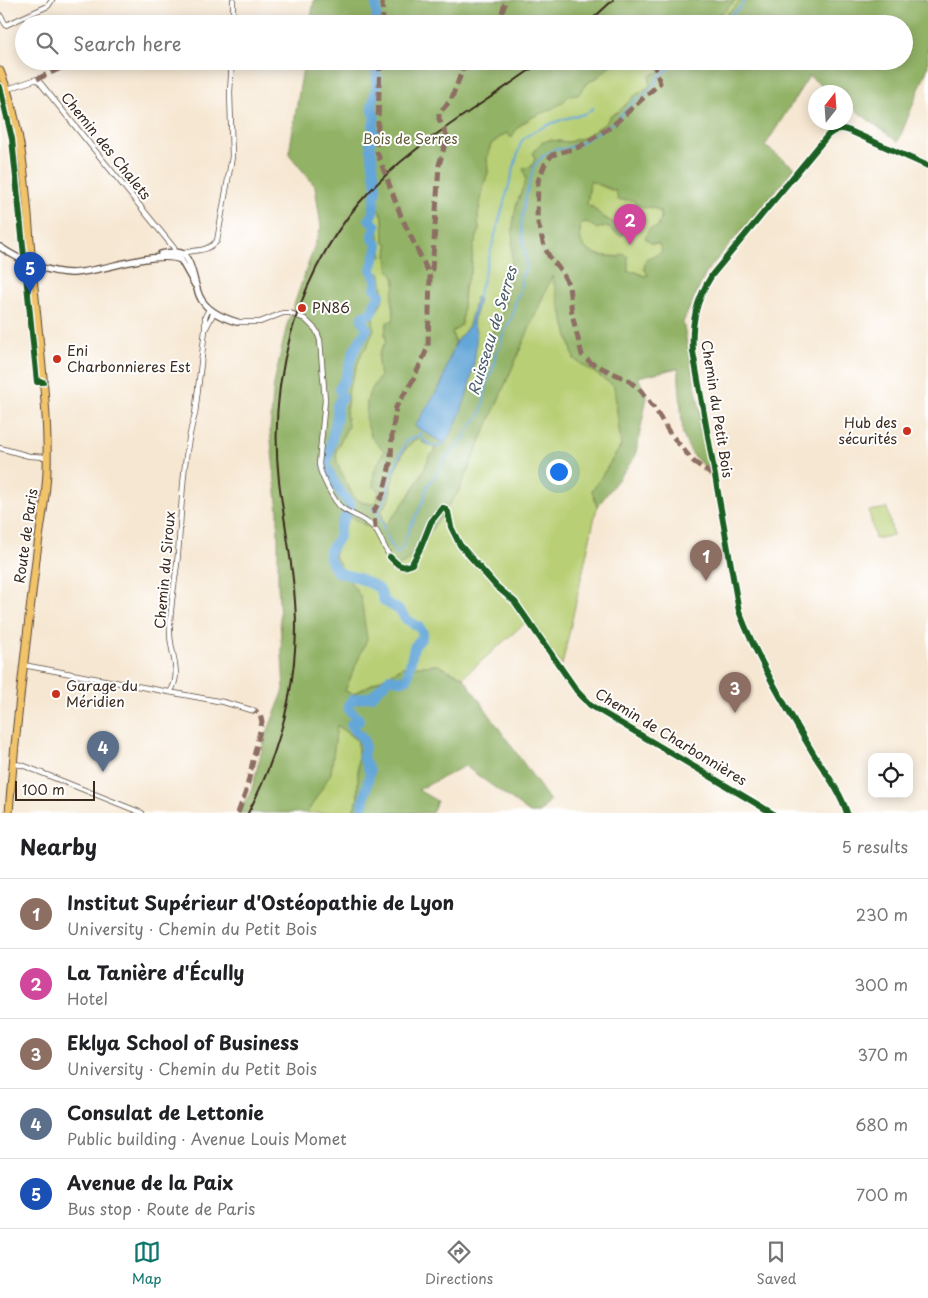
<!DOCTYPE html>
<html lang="en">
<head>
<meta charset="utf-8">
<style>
	body { margin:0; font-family:"Playpen Sans",sans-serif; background:#f2f2f2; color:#202124 }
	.controls { position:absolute; right:15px; bottom:15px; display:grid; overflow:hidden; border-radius:10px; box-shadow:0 2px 12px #0003 }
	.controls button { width:45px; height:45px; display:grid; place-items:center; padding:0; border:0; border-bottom:1px solid #e0e0e0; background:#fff; color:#202124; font:25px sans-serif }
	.compass { position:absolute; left:808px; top:85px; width:45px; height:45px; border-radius:50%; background:#fff; box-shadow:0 2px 12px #0003; rotate:17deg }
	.scale { position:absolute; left:15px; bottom:12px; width:80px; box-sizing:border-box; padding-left:5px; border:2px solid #3b2a1e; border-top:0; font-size:14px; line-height:18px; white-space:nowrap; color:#3b2a1e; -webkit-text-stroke:4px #fff; paint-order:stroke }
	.you { position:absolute; left:558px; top:471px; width:18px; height:18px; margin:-12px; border:4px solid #fff; border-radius:50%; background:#1a73e8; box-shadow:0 0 0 8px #1a73e833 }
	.badge { display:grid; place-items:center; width:32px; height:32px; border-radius:50%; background:#0f766e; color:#fff; font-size:16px; font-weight:700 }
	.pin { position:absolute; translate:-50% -41px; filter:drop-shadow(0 1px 2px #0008) }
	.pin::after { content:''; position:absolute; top:26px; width:18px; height:15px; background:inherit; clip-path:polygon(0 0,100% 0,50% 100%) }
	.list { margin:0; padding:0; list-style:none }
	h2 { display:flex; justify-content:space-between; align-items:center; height:65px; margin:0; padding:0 20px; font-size:21px }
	h2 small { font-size:16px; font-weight:400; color:#757577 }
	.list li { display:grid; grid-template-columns:32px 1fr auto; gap:15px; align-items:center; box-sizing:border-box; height:70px; padding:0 20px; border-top:1px solid #e0e0e0 }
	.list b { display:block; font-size:19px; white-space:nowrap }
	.list p { margin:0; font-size:16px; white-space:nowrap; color:#757577 }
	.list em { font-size:16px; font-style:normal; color:#757577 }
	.icon { flex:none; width:28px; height:28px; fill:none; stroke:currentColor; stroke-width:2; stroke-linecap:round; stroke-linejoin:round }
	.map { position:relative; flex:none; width:928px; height:813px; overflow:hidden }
	.search { position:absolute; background:#fff; box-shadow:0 2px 12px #0003; left:15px; right:15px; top:15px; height:55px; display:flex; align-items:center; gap:12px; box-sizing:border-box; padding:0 18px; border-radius:28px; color:#757577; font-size:19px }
	.sheet { height:415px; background:#fff }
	nav { display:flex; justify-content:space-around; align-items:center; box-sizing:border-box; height:70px; border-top:1px solid #e0e0e0; background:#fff; font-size:14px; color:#757577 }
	nav a { display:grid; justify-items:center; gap:2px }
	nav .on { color:#0f766e }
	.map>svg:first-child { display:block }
	.green { fill:#b8cf74; stroke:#7a7c49 }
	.forest { fill:#92b266; stroke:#666e42; fill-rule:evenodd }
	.water { fill:#64a6d8; stroke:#50687b }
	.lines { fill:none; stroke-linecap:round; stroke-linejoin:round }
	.stream { stroke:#64a6d8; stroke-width:2 }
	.river { stroke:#64a6d8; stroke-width:10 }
	.minor-casing { stroke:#574639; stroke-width:6 }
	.tertiary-casing { stroke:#574639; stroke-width:8 }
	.primary-casing { stroke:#574639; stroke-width:9 }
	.minor { stroke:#fff; stroke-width:4.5 }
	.tertiary { stroke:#fff; stroke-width:5.5 }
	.primary { stroke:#f1c36a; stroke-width:7 }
	.rail { stroke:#3b2a1e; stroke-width:2 }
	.quiet { stroke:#8d6e63; stroke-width:5; stroke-dasharray:10 5; stroke-linecap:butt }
	.cycleway-casing { stroke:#fff; stroke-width:9 }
	.cycleway { stroke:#1b5e20; stroke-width:6 }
	.poi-dot { fill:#c8321e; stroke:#fff; stroke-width:2 }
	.labels { text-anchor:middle; stroke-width:4; stroke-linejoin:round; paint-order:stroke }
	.park-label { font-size:14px; fill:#605c38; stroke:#fff }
	.street-label { font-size:14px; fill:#3b2a1e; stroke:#fff }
	.poi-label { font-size:14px; fill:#3b2a1e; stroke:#fff; text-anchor:start }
	.water-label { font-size:15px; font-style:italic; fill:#4b5c68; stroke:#fff }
</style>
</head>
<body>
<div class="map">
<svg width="928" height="813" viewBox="0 0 928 813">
	<rect width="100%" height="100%" fill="#fff"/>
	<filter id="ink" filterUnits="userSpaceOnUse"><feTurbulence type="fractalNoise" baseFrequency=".02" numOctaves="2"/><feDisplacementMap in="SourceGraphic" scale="10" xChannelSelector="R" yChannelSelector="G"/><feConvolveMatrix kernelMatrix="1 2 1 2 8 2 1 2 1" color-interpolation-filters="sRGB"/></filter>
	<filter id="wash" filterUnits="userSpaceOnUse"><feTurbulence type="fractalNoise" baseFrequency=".0096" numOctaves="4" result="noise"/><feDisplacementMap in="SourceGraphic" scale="20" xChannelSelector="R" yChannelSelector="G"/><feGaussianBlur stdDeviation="1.12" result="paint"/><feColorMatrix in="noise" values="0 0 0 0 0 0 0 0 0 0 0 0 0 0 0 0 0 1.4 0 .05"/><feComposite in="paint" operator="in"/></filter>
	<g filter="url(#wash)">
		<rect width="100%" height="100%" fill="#f6e7d2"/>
		<path class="green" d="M736 0H741C730 11 719 24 703 24L713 16 724 12Z
			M614 61H637L650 65 661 61H668L658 72 650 76V86L633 97 618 112 610 116 606 123 583 138 568 142 549 140 535 159 516 206 511 276 505 302 500 320 494 327 480 378 473 388 468 389 476 344 475 328 473 323 479 299H475V302L469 326 455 343 452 332 459 327 462 323 464 288 471 271 473 248 479 231 478 215 484 184 488 173 487 157 491 144 506 133 515 129 540 112H546L569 95H578L586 84 601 75Z
			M590 181 660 211 661 222 651 243 659 244 662 252 648 275 644 276 636 272H627V262C625 260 623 258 621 257 617 256 612 256 609 256 587 255 576 246 581 223 596 220 607 230 621 227L600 215 593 207 587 205Z
			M378 210 383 216 384 241 388 244 387 257 396 285 392 297 395 311 393 321 385 333 386 342C377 353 377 362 380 376L369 394 371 437 384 451 374 472 379 492 375 504 364 503 354 498 337 463 336 450 348 426 346 412 349 387 362 352 374 329 373 319 384 297 376 272 375 266 377 259 374 219Z
			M552 275 574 359 614 385 621 446 592 491 597 507 562 665 526 622 463 677 438 665 403 667 353 694 344 691 367 638 334 555 349 516 372 529 394 568 459 491Z
			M419 439 422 442 435 448V452L429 456C424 475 400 511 385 525L381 511 390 499 391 484 394 479V472L403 453 413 440Z
			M887 508 893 535 875 539 869 511Z
			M336 725 358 741V799L352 813H307L331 773Z"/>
		<path class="forest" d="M314 0H736L724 12 713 16 703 24H310Z
			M741 0H926L928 2V67L898 142 846 103V92H831L809 76 765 146 795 168 707 271 683 322 712 473C698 462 688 452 683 434L678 368 638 377 647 397 635 457 597 507 592 491 621 446 614 386 574 359 552 276 459 491 410 560 394 569 372 529 349 516 334 555 361 598 367 639 345 691 354 694 403 667 438 665 463 677 550 801 539 813H530L465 766 418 790 437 801 432 813H352L358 799V741L337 725 331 773 307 813H237L251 792 265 738 284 690 278 584V512L270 430 274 383 287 325 321 227 315 186 289 154 304 61H614L601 75 586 84 578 95H569C557 115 521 111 512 138L506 133 491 144 487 157 488 173 484 184 478 215 479 231 473 248 471 271 464 288 462 323 459 327 452 332 455 343 442 383 415 426 444 444 456 422 468 389 473 388 480 378 494 327 500 319 505 302 511 276 513 223 516 206 526 179 523 168 531 167 535 159 533 153 541 143 549 140 568 142 583 138 606 123 610 116 618 112 633 97 650 86V76L658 72 668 61H904V24H710L726 15ZM590 181 616 191 618 200H634L635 204 644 208 653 207 660 211 661 218 658 227 649 229 645 238 651 243 659 244 662 252 646 260 644 268 648 275 644 276 636 272H628V257L626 255 621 254 620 257C596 256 575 254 581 223L587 222 597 229 606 226C612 229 615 234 621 236L625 233C619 224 609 222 601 215 596 211 593 207 587 205ZM378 210 383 216 384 242 388 244 387 257 389 271C400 279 393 287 392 297 392 306 395 310 393 321L387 322 385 333 386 342C377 353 377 362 380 376L369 394 367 401 366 420 371 437 384 451 374 472 373 486 379 492 375 504 364 503 354 498 337 463 336 450 348 426 346 412 349 387 362 352 367 347 374 329 373 319 384 297 381 274 376 272 375 266 377 259 382 257 378 225 374 219ZM419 439 422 442 435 448V452L429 456C425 475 400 511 385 525L381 511 390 499 391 484 394 479V472L403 453 406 447 411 445 413 440Z"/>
		<path class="water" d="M475 297 479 299 473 323C474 327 476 329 476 333 478 365 463 418 444 444L415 426 442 383 448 362 457 340 469 326 475 302Z"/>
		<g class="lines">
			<path class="stream" d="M717 24 739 9 745 0
				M477 300 521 142C527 132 559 120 571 117 580 115 586 115 593 108
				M420 434 425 442 436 447 444 444
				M372 508 378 511 386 534 395 552 398 553 402 548 408 532 424 500 427 487 447 457 466 436 468 430 481 413 488 380 495 363V354L501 346 502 336 512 317 516 299 520 292 522 276 526 268V259L521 225 526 195 534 166 543 156 555 149H564L579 144 616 121 635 100 643 96 656 82 660 75 668 70 675 61
				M379 510 388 492V482L406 441 415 437 425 430"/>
			<path class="river" d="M376 0 377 24
				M361 813 370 772 363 757 365 747 364 740 352 727 351 724 359 721V719L349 710 348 705 352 700 372 696 390 678 402 681 407 679 414 647 421 639 423 633 419 627 406 619 399 610 384 601 380 590 377 587 359 578 337 572 329 559V552L339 537 340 527 350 508V505L336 486 326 466 337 416V405L342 397 339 389 345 379 354 350 367 329 362 319 363 316 372 313 374 304 380 295 375 288 377 281 371 269 378 246 372 237 376 226 369 219 373 213 376 188 370 141 374 132 373 124 375 118 372 107 377 83 376 69 378 61"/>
		</g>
	</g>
	<g filter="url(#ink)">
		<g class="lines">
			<g class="minor-casing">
				<path id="minor" d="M233 0V24
					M0 15 6 25 48 6 52 0
					M2 91 37 79 174 248 177 258C189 246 203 256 217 241L232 157 230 92 232 61
					M209 309 205 317V330L214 312
					M237 322H260L283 313H290L305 319 316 330 320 340 325 400 319 464C320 474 334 502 342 508 352 515 367 519 375 529 384 540 392 578 412 564L421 547 431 522 442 508H444L448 512 451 527 460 545 496 586 515 602 577 691 590 705 772 813
					M0 448 29 456 47 457
					M23 665 223 702 255 711
					M170 692C183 674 170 653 170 633 169 608 176 579 178 554 182 508 182 457 195 414L205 330
					M14 764 22 765 142 813
					M847 813C840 791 825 772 813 753 786 707 758 661 739 611L693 352C691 323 696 300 712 275L828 135C836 129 841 127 850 131L928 166"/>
			</g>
			<g class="tertiary-casing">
				<path id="tertiary" d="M0 247C21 261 46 272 71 273 98 273 158 249 181 260L195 285
					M161 254C167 253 175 251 181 253 193 258 194 288 201 299 208 311 223 318 237 322"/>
			</g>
			<g class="primary-casing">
				<path id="primary" d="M0 71C25 131 26 199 32 264 37 331 49 404 47 471 46 504 38 536 35 569 25 650 15 731 9 813"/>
			</g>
			<use href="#minor" class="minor"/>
			<use href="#tertiary" class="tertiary"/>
			<use href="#primary" class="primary"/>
			<path class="rail" d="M587 24 613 0
				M248 813C278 756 295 693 296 628 296 579 285 530 279 481 268 382 295 280 359 203 410 143 480 108 542 61"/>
			<path class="quiet" d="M382 0 383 24
				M492 24 502 13 506 0
				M380 61 377 152 401 216 430 276
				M653 61 660 83 611 127 579 147 552 155 545 164 538 181 537 219 544 246 549 256 561 271 569 285 572 314 582 355 591 363 628 380 641 391 657 412 669 432 693 461 716 478
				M37 79 59 69 63 64
				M375 529 374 511 383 494 387 478 391 459 392 435 396 407 413 380 428 347 430 276 432 270 433 257 439 165 447 137 439 119V113L451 100 466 61
				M238 813 246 791 262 722 260 714 255 711"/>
			<g class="cycleway-casing">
				<path id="cycleway" d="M0 87 12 139 37 382H43
					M390 557C397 564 402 570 412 564L421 547 431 522 442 508H444L448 512 451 527 460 545 496 586 515 602 577 691 590 705 772 813
					M847 813C840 791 825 772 813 753 786 707 758 661 739 611L693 352C691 323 696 300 712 275L828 135C836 129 841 127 850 131L928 166"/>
			</g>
			<use href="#cycleway" class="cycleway"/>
		</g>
	</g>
	<g class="poi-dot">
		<circle cx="302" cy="308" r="5"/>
		<circle cx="57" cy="359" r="5"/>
		<circle cx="907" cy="431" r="5"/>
		<circle cx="56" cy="694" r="5"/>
	</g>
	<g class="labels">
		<g class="park-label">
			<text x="410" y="144">Bois de Serres</text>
		</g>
		<g class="street-label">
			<text transform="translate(106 146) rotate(51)" y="5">Chemin des Chalets</text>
			<text transform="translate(717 409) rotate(81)" y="5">Chemin du Petit Bois</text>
			<text transform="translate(26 536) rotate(-82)" y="5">Route de Paris</text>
			<text transform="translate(165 570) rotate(-85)" y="5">Chemin du Siroux</text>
			<text transform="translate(671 737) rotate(31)" y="5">Chemin de Charbonnières</text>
		</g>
		<g class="poi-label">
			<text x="312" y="313">PN86</text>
			<text x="67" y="356">Eni<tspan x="67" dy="16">Charbonnieres Est</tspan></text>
			<text x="897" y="428" text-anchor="end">Hub des<tspan x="897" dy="16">sécurités</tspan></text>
			<text x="66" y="691">Garage du<tspan x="66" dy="16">Méridien</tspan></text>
		</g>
		<g class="water-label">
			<text transform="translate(493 331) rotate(-73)" y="5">Ruisseau de Serres</text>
		</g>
	</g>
</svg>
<div class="controls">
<button><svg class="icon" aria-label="locate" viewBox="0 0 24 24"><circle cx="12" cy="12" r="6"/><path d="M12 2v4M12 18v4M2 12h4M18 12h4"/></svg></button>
</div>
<svg class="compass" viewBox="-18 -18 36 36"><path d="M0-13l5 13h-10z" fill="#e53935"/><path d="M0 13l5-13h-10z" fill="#757577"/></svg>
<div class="scale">100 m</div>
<div class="you"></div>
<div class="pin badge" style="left:706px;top:581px;background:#8d6e63">1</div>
<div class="pin badge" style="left:630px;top:245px;background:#d1479c">2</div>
<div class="pin badge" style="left:735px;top:713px;background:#8d6e63">3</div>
<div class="pin badge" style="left:103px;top:772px;background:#5c6f8a">4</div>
<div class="pin badge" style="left:30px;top:293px;background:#1a4fb4">5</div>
<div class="search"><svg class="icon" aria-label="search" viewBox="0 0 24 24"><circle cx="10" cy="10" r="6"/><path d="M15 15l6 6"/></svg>Search here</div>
</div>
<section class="sheet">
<h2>Nearby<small>5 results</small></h2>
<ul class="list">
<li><span class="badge" style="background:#8d6e63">1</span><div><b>Institut Supérieur d'Ostéopathie de Lyon</b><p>University · Chemin du Petit Bois</p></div><em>230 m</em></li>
<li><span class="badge" style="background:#d1479c">2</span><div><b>La Tanière d'Écully</b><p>Hotel</p></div><em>300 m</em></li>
<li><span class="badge" style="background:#8d6e63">3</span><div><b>Eklya School of Business</b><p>University · Chemin du Petit Bois</p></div><em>370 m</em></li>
<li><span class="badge" style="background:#5c6f8a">4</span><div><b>Consulat de Lettonie</b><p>Public building · Avenue Louis Momet</p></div><em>680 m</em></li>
<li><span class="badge" style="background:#1a4fb4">5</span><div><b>Avenue de la Paix</b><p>Bus stop · Route de Paris</p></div><em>700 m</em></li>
</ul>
</section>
<nav>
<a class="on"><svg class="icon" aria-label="map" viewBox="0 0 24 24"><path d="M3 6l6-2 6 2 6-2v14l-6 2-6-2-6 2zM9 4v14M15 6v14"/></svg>Map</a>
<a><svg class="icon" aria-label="directions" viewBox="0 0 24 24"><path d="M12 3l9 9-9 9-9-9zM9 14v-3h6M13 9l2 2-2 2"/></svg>Directions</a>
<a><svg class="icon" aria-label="saved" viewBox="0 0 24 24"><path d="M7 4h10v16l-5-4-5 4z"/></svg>Saved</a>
</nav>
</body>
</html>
